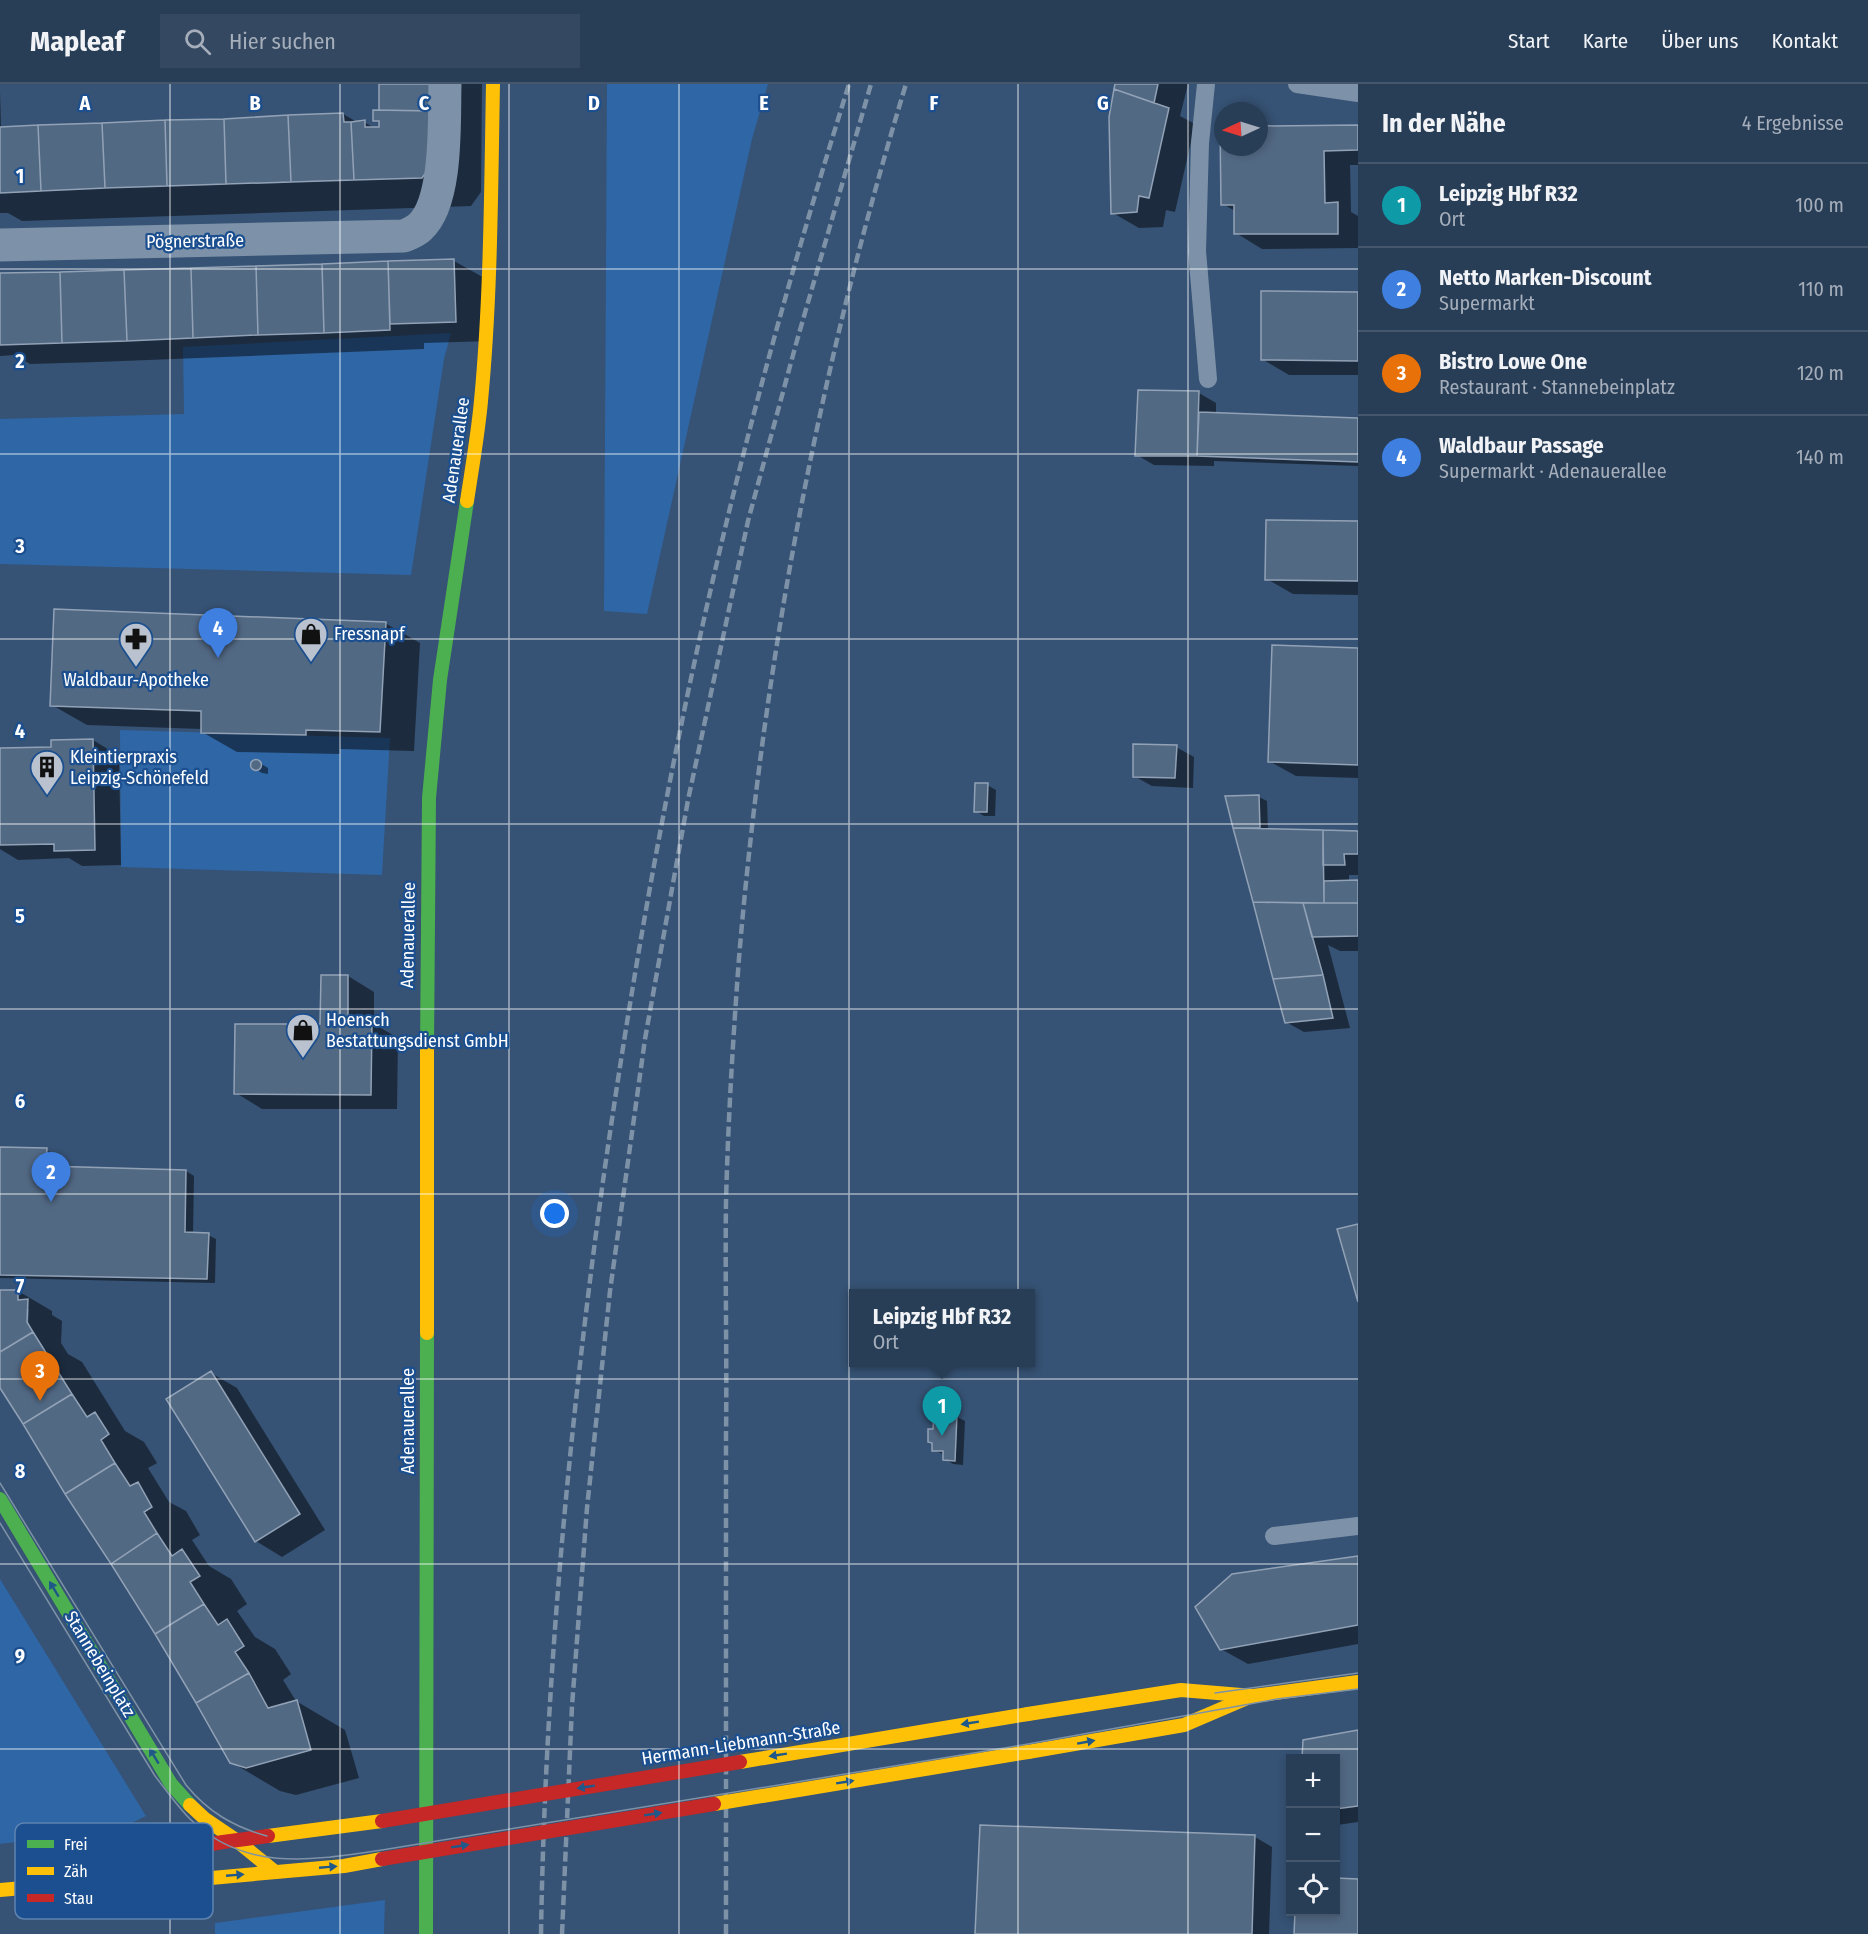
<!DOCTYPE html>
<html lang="de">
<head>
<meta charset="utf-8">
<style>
	body { margin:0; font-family:"Fira Sans Condensed",sans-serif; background:#344961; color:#f1f3f6 }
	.controls { position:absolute; right:18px; bottom:18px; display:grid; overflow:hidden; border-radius:0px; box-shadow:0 3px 9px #0003 }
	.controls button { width:54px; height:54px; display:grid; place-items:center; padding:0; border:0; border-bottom:2px solid #44576d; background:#283e57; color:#f1f3f6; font:30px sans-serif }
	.compass { position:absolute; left:1214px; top:18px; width:54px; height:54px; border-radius:50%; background:#283e57; box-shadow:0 3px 9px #0003; rotate:266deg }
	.you { position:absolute; left:555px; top:1130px; width:21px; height:21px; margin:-15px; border:4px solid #fff; border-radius:50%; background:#1a73e8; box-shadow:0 0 0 9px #1a73e833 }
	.badge { display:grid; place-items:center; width:39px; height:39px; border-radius:50%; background:#b9c2ce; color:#fff; font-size:20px; font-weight:700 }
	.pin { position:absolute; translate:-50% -50px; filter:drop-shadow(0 2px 3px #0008) }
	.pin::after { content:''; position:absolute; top:32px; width:21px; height:18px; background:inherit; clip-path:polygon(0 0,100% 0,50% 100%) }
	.popup { position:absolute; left:849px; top:1205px; width:186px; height:78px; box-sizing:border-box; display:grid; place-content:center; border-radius:0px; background:#283e57; filter:drop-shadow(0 2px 4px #0005); font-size:20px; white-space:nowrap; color:#a5aeba }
	.popup b { font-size:22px; color:#f1f3f6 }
	.popup::after { content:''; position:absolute; left:50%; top:100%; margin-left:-12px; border:12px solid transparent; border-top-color:#283e57 }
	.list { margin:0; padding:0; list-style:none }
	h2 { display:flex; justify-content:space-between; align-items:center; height:78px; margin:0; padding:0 24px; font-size:26px }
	h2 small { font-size:20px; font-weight:400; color:#a5aeba }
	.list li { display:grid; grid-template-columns:39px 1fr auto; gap:18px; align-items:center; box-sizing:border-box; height:84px; padding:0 24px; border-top:2px solid #44576d }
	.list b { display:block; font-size:22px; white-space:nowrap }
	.list p { margin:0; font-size:20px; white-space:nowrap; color:#a5aeba }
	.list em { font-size:20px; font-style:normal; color:#a5aeba }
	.icon { flex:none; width:33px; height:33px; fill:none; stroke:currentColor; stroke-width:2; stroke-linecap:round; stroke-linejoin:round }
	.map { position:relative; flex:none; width:1358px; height:1850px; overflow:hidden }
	header { display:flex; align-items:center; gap:36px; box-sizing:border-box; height:84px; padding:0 30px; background:#283e57; border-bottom:2px solid #44576d }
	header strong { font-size:28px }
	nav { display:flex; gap:33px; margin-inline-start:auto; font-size:21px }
	.search { width:420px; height:54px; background:#344961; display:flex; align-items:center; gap:15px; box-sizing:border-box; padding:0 21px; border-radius:0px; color:#a5aeba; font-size:22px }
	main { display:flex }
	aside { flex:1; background:#283e57 }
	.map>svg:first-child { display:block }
	.green { fill:#2f66a5 }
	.shadow { fill:#0007; fill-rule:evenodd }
	.building { fill:#526984; stroke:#92a2b6; stroke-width:1.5 }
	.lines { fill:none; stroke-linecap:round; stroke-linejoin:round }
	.lane { stroke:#7d92a8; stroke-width:18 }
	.street { stroke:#7d92a8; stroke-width:33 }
	.fast { stroke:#4caf50; stroke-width:14 }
	.slow { stroke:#ffc107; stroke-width:14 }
	.jam { stroke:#c62828; stroke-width:14 }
	.tram { stroke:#7e92a7; stroke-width:1.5 }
	.rail { stroke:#7e92a7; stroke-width:4.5; stroke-dasharray:10 4.5; stroke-linecap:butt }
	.slow-bridge { stroke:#ffc107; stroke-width:14 }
	.jam-bridge { stroke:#c62828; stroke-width:14 }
	.oneway { fill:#205989 }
	.grid { fill:none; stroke:#fff; stroke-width:1.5; stroke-opacity:0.55 }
	.labels { text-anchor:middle; stroke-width:4.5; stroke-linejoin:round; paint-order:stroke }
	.street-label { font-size:18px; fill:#fff; stroke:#1b4f8f }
	.poi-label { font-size:18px; fill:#fff; stroke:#1b4f8f; text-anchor:start }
	.key { fill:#1b4f8f; stroke:#5f84b1; stroke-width:1.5 }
	.key-label { font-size:16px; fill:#fff }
	.grid-label { font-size:20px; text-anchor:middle; font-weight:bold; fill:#fff; stroke:#1b4f8f; stroke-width:4.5; stroke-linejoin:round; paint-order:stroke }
</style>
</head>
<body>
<header>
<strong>Mapleaf</strong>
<div class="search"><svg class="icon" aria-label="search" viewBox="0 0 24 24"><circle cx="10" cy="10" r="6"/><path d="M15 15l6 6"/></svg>Hier suchen</div>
<nav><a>Start</a><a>Karte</a><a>Über uns</a><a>Kontakt</a></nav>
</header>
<main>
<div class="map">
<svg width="1358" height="1850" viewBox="0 0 1358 1850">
	<rect width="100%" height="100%" fill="#365274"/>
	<path class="green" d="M607 0H768L752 55 647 530 604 527Z
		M451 249 444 275 411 491 0 480V335L184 330 183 263Z
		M120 646 390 654 382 791 121 783Z
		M0 1495 146 1732 117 1746 0 1760Z
		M385 1816 384 1850H215V1839Z"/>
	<path class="shadow" d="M381 0H482L481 108 471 122 22 137 8 129H0V7L1 44 343 30 357 38H364L376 45H380V39L375 36 380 27Z
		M1116 0H1188L1180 32 1195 40 1175 128 1166 126 1163 143 1139 144 1113 129Z
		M1358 42V81H1350L1351 128 1358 132V164L1262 165 1236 149 1235 127 1223 120V63H1259V43Z
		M454 177 488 196 490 257 424 259V265L97 278 30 280 14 271 0 272V191Z
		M1358 210V291H1289L1262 275Z
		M1199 309 1216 319V331L1358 336V382L1214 377V382L1154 381 1137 371Z
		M1358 439V511L1293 510 1267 495Z
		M385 539 420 559 414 667 340 665V670L237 668 202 648V645L87 641 52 621Z
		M1358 565V694L1296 692 1269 677Z
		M93 656 119 672 121 781 82 782 69 774 18 776 0 765V666L53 664V658Z
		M1176 663 1194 673 1193 704 1152 702 1134 692Z
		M254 678 260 679 268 684V690L262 689 254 684Z
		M987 701 996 706 995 732H984L976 727Z
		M1227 713H1259L1267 717 1268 746 1358 748V791H1349V798H1358V867H1340L1328 861 1350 944 1304 948 1286 938Z
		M348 892 374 908V940L398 954 397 1025H262L236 1009 322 942Z
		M0 1065 46 1066 55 1071 54 1084 186 1087 194 1092 193 1150 208 1151 216 1155 215 1199 0 1194Z
		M0 1207H18L52 1227V1231L62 1237 61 1259 68 1270 82 1278 125 1347 144 1358 157 1379 148 1384 169 1418 186 1427 200 1451 192 1456 209 1482 231 1495 247 1520 237 1527 255 1553 275 1565 291 1590 283 1596 296 1617 345 1646 359 1694 296 1711 280 1707 231 1678 198 1618 0 1301ZM26 1225H29L28 1246H25Z
		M211 1289 237 1304 325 1446 282 1473 256 1457Z
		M957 1333 965 1337 963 1381 953 1380 945 1375V1371L934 1366V1360L929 1358 934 1347Z
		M1358 1473V1560L1248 1580 1221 1565Z
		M1358 1647V1738L1337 1741 1336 1740V1674H1304V1657Z
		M1255 1753 1272 1763 1269 1850H977Z
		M1336 1796H1358V1850H1296V1828H1336Z"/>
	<path class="building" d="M379 0H433V27L379 26Z
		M1115 0H1158L1154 19 1114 5Z
		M1114 5 1169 24 1149 114 1139 112 1137 128 1111 130 1109 33Z
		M373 26 433 27 432 80 422 94 354 96 351 38 365 36V43H379V37H373Z
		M343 29 344 38H351L354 96 291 98 288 31Z
		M288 31 291 98 226 100 224 35Z
		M224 35 226 100 167 102 165 36Z
		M165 36 167 102 105 104 102 39Z
		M102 39 105 104 41 107 38 41Z
		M38 41 41 107 0 109V43Z
		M1358 41V66L1324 67 1325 119 1338 118V150H1234V121H1221L1220 42H1223V63H1259V42Z
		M454 175 456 238 390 240 388 177Z
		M388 177 390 246 324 249 322 180Z
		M322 180 324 249 258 251 256 182Z
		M256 182 258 251 193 254 191 184Z
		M191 184 193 254 127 257 124 186Z
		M124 186 127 257 62 259 60 188Z
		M60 188 62 259 0 261V189Z
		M1261 207 1358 208V277L1261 276Z
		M1138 306 1199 307 1197 372H1135Z
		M1199 328 1358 334V378L1197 372Z
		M1266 436 1358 437V497L1265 496Z
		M54 525 386 538 380 648 306 646V651L201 649V627L50 622Z
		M1272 561 1358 564V681L1268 678Z
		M93 655 95 766 54 767V760L0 761V664L51 663V656Z
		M1133 660 1177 661 1175 694 1133 693Z
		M250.5 681a5.5 5.5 0 1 1 11 0a5.5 5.5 0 1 1-11 0Z
		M975 699H988L987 728H974Z
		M1259 711 1260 744H1233L1225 712Z
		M1233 744 1323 746 1324 819 1253 818Z
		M1323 746 1358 747V770H1344L1345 781H1323Z
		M1358 796V819H1324V797Z
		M1253 818 1303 819 1323 891 1273 895Z
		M1303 819H1358V852L1312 853Z
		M321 891H348V937H372L371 1011 234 1010 235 940H320Z
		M1323 891 1333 934 1285 939 1273 895Z
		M0 1063 47 1064 46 1082 186 1086 185 1148 209 1149 207 1195 0 1191Z
		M1358 1140V1218L1337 1145Z
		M0 1206H18V1216L28 1215 27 1238 33 1248 0 1268Z
		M33 1248 72 1310 23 1340 0 1304V1268Z
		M211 1287 300 1430 255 1458 166 1315Z
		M72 1310 87 1333 95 1328 109 1350 101 1356 115 1379 65 1410 23 1340Z
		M934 1330 957 1331 955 1377 943 1376V1367H932V1359L928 1358V1345H933Z
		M115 1379 130 1402 138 1398 152 1423 144 1428 157 1449 111 1480 65 1410Z
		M157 1449 172 1472 182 1465 200 1492 190 1498 204 1520 155 1550 111 1480Z
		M1358 1472V1541L1220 1566 1195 1523 1232 1490Z
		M204 1520 218 1541 227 1535 244 1562 235 1568 249 1589 196 1619 155 1550Z
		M249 1589 268 1624 297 1616 311 1666 246 1684 230 1679 196 1619Z
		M1358 1646V1722L1336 1725V1674H1302L1303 1656Z
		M980 1741 1255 1751 1252 1850H975Z
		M1336 1794 1358 1795V1850H1294L1295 1828H1336Z"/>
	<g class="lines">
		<path class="lane" d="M1206 0 1200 59 1197 167 1208 295
			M1297 0 1358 9
			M1274 1452 1358 1442"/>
		<path class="street" d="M0 161 404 152C409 150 416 147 420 143 448 118 444 36 445 0"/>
		<path class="fast" d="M427 965 429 714 440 596 467 417
			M0 1415 171 1700 190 1721
			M426 1850 427 1249"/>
		<path class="slow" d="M467 417C472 384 478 350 481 317 491 211 491 106 493 0
			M427 1249V965
			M1028 1630 1181 1606 1253 1612 1358 1598
			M1028 1668 1184 1641 1247 1614
			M190 1721 205 1735 236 1756 275 1788
			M268 1752 382 1737
			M0 1806 23 1804 88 1805 344 1782 382 1775"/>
		<path class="jam" d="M50 1795 92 1781 223 1758 268 1752"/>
		<path class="tram" d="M0 1399 186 1701C208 1728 234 1743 267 1752
			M0 1439 155 1692C166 1706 177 1722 190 1735 245 1789 314 1776 382 1766L1028 1660 1277 1615 1358 1605
			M1215 1609 1358 1589"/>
		<path class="rail" d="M541 1850C545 1598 569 1346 603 1097 635 872 675 649 729 428 764 284 805 141 849 0
			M562 1850 572 1622 587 1424 610 1207 645 955 688 716 748 437 796 260 871 0
			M726 1850C726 1684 726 1518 726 1352 727 1274 725 1196 726 1118 728 1037 733 955 739 874 764 576 819 286 906 0"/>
		<path class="slow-bridge" d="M740 1678 1028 1630
			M714 1720 1028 1668"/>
		<path class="jam-bridge" d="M382 1737 740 1678
			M382 1775 714 1720"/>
	</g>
	<defs><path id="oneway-solid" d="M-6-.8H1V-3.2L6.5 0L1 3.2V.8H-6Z" transform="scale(1.5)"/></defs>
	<g class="oneway">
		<use href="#oneway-solid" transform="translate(54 1505) rotate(-121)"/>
		<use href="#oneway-solid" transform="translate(970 1639) rotate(171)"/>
		<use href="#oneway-solid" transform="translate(1086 1658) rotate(-10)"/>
		<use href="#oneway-solid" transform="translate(778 1671) rotate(171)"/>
		<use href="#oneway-solid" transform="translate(154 1672) rotate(-121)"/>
		<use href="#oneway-solid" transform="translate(845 1698) rotate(-9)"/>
		<use href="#oneway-solid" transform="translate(586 1703) rotate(171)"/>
		<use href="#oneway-solid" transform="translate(653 1730) rotate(-9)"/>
		<use href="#oneway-solid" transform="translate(460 1762) rotate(-9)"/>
		<use href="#oneway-solid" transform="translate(328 1783) rotate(-5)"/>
		<use href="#oneway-solid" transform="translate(235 1791) rotate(-5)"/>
	</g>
	<path class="grid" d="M170 0V1850M340 0V1850M509 0V1850M679 0V1850M849 0V1850M1018 0V1850M1188 0V1850M0 185H1358M0 370H1358M0 555H1358M0 740H1358M0 925H1358M0 1110H1358M0 1295H1358M0 1480H1358M0 1665H1358"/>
	<defs>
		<g id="shop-pin" transform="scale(1.725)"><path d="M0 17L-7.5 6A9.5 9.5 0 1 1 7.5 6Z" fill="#b9c2ce" stroke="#1b4f8f"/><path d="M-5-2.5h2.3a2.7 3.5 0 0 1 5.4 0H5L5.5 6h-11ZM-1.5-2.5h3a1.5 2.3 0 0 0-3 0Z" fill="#111"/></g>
		<g id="pharmacy-pin" transform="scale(1.725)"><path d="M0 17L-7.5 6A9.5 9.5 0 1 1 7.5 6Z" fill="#b9c2ce" stroke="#1b4f8f"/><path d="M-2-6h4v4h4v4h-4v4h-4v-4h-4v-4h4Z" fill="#111"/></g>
		<g id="building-pin" transform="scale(1.725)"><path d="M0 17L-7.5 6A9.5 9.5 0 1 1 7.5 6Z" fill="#b9c2ce" stroke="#1b4f8f"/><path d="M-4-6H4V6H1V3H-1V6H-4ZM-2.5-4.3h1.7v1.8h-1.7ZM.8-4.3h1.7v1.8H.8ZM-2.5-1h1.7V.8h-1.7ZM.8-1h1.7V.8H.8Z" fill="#111"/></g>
	</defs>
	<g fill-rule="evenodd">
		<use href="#shop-pin" x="311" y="550"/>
		<use href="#pharmacy-pin" x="136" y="555"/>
		<use href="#building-pin" x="47" y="683"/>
		<use href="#shop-pin" x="303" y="946"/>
	</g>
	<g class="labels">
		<g class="street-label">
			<text transform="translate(195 157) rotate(-1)" y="6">Pögnerstraße</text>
			<text transform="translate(456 366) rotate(-82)" y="6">Adenauerallee</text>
			<text transform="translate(408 851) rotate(-89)" y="6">Adenauerallee</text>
			<text transform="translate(408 1337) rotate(-90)" y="6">Adenauerallee</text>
			<text transform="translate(100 1580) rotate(59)" y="6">Stannebeinplatz</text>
			<text transform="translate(741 1659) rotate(-9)" y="6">Hermann-Liebmann-Straße</text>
		</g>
		<g class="poi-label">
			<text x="334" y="556">Fressnapf</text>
			<text x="136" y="602" text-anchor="middle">Waldbaur-Apotheke</text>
			<text x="70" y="679">Kleintierpraxis<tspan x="70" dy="21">Leipzig-Schönefeld</tspan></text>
			<text x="326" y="942">Hoensch<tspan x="326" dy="21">Bestattungsdienst GmbH</tspan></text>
		</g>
	</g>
	<rect x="15" y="1739" width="198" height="96" rx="9" class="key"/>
	<rect x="27" y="1756" width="27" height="8" fill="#4caf50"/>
	<rect x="27" y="1783" width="27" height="8" fill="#ffc107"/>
	<rect x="27" y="1810" width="27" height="8" fill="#c62828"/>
	<g class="key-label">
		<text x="64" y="1766">Frei</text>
		<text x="64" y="1793">Zäh</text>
		<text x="64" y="1820">Stau</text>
	</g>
	<g class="grid-label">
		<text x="85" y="26">A</text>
		<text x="255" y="26">B</text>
		<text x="424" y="26">C</text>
		<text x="594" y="26">D</text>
		<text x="764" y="26">E</text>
		<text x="934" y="26">F</text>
		<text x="1103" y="26">G</text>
		<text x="20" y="99">1</text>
		<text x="20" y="284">2</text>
		<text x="20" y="469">3</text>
		<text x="20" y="654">4</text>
		<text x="20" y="839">5</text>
		<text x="20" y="1024">6</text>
		<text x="20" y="1209">7</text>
		<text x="20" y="1394">8</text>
		<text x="20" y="1579">9</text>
	</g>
</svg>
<div class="controls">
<button>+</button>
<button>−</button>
<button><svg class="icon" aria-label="locate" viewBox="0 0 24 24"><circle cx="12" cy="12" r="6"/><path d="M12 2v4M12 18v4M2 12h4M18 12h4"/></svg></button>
</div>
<svg class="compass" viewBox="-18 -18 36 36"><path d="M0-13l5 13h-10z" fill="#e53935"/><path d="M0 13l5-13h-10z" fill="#a5aeba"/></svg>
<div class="you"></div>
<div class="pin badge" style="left:942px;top:1352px;background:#0f9aa8">1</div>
<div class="popup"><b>Leipzig Hbf R32</b>Ort</div>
<div class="pin badge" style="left:51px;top:1118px;background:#3f7fe0">2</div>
<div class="pin badge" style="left:40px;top:1317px;background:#e8710a">3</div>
<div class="pin badge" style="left:218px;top:574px;background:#3f7fe0">4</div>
</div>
<aside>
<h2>In der Nähe<small>4 Ergebnisse</small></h2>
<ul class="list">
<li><span class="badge" style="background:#0f9aa8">1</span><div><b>Leipzig Hbf R32</b><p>Ort</p></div><em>100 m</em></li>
<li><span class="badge" style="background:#3f7fe0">2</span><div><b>Netto Marken-Discount</b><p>Supermarkt</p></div><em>110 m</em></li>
<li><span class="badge" style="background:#e8710a">3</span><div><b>Bistro Lowe One</b><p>Restaurant · Stannebeinplatz</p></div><em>120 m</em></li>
<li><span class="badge" style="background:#3f7fe0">4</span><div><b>Waldbaur Passage</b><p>Supermarkt · Adenauerallee</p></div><em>140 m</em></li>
</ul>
</aside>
</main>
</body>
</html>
